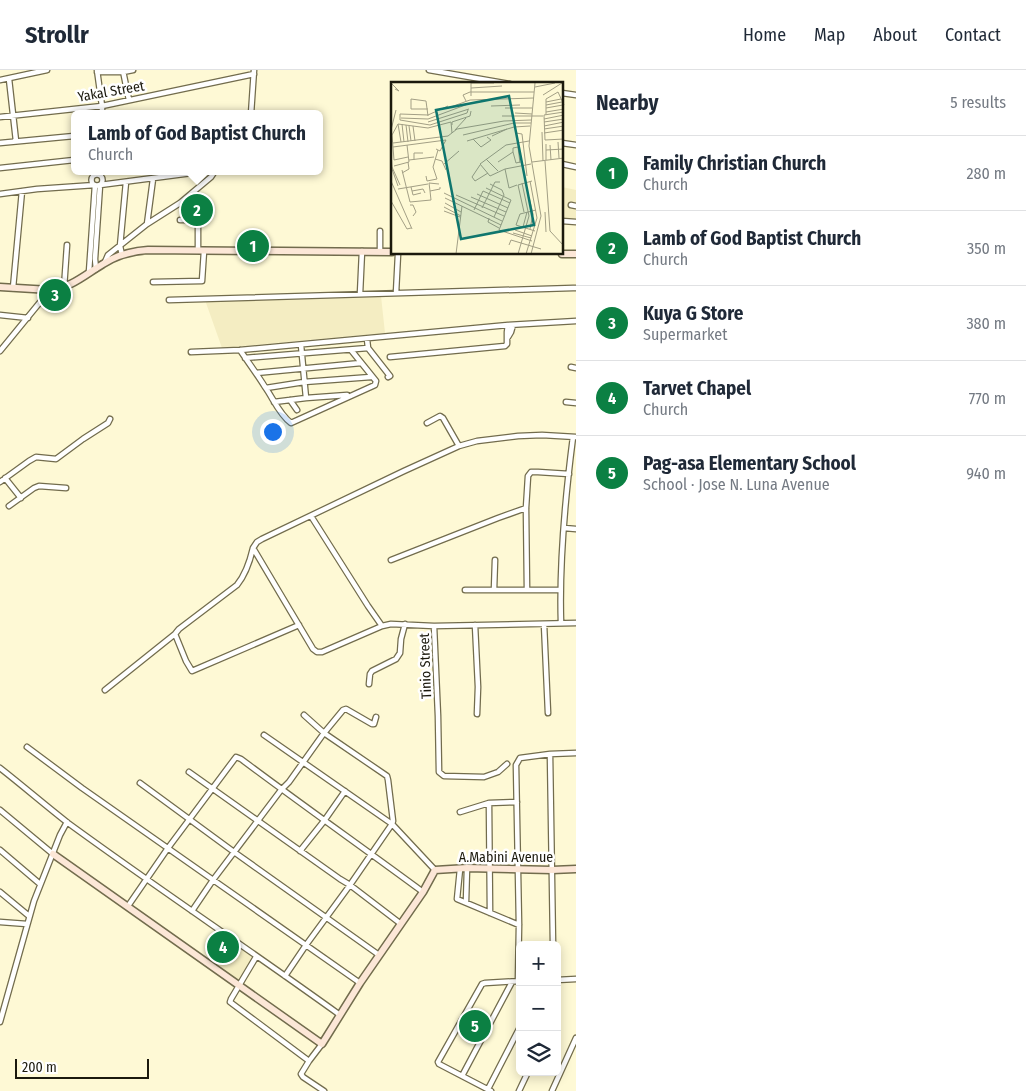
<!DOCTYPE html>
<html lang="en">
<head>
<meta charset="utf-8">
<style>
	body { margin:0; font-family:"Fira Sans Condensed",sans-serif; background:#f2f2f3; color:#1f2937 }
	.controls { position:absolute; right:15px; bottom:15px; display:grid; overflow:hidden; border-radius:8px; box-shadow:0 2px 12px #0003 }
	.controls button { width:45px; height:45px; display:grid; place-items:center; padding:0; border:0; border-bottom:1px solid #e0e1e3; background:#fff; color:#1f2937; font:25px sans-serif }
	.scale { position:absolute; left:15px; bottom:12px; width:134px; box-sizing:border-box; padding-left:5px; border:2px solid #1b190d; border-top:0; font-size:14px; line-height:18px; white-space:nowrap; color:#1b190d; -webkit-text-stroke:4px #fff; paint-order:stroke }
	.you { position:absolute; left:272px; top:361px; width:18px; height:18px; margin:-12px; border:4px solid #fff; border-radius:50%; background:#1a73e8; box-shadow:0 0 0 8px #1a73e833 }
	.badge { display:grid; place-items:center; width:32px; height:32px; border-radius:50%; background:#0b8043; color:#fff; font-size:16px; font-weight:700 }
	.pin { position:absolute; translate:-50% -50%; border:2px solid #fff; box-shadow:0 1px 5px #0006 }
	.popup { position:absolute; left:71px; top:40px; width:252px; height:65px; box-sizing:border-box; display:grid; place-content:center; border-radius:8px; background:#fff; filter:drop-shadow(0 1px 4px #0005); font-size:16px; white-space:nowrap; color:#747a83 }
	.popup b { font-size:19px; color:#1f2937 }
	.popup::after { content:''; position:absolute; left:50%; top:100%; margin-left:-10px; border:10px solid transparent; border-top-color:#fff }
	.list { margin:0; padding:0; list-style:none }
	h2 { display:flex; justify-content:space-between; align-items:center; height:65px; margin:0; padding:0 20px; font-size:21px }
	h2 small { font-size:16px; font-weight:400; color:#747a83 }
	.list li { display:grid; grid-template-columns:32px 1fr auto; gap:15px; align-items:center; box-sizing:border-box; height:75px; padding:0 20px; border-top:1px solid #e0e1e3 }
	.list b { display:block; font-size:19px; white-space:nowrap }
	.list p { margin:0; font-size:16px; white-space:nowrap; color:#747a83 }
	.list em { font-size:16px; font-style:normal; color:#747a83 }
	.icon { flex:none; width:28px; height:28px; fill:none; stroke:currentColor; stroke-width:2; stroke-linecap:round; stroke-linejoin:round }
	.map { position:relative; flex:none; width:576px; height:1021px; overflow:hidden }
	header { display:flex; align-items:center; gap:30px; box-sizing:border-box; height:70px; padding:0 25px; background:#fff; border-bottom:1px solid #e0e1e3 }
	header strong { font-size:24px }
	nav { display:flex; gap:28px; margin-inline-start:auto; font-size:18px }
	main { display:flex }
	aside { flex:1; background:#fff }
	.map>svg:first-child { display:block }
	.built { fill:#f4edc2 }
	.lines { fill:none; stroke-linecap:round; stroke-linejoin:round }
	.street-casing { stroke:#726c4d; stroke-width:7 }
	.secondary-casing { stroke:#726c4d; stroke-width:9 }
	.street { stroke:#fff; stroke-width:4.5 }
	.secondary { stroke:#fce7d7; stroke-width:6 }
	.labels { text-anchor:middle; stroke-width:5; stroke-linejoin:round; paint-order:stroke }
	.street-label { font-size:14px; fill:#1b190d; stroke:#fff }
	.inset-road { fill:none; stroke:#a39f85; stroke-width:1 }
	.view { fill:#0f766e; fill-opacity:0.15; stroke:#0f766e; stroke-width:2.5 }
	.inset-edge { fill:none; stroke:#1b190d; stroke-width:2.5 }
</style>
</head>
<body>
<header>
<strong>Strollr</strong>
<nav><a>Home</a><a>Map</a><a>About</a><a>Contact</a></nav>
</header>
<main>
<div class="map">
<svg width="576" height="1021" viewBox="0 0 576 1021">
	<rect width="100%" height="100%" fill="#fef9d5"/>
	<path class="built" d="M562 117 576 120V154L562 151Z
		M381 226 385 263 222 278 205 230Z
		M234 874 255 888 238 911 218 897Z
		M472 941 490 951 479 971 461 960Z"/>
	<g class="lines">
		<g class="street-casing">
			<path id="street" d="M97 0 102 36V44
				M429 0 510 14
				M123 1 129 30
				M97 2H123L133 0
				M9 9 16 71
				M0 10 47 0
				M562 23 576 25
				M251 44 254 0
				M0 47 102 36 254 4
				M0 73 74 66
				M562 73 576 75
				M562 94 576 97
				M0 98 74 90
				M91.5 110a5.5 5.5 0 1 1 11 0a5.5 5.5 0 1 1-11 0Z
				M0 124 37 119 95 115 89 202
				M571 135 576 136
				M180 150H198V180
				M562 151 576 152
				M147 154 153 109
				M380 161V182
				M122 185 120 176 126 112
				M105 192 108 185 147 154 180 133 211 107 215 101
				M96 199 95 189 100 115 207 101
				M153 212 202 211 204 181
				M13 218 22 121
				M64 218 67 175
				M396 223 398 184
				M360 224 362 181
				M169 230 573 218H576
				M0 245 28 248
				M508 267 511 262 513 255
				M367 269 368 278 390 306 388 307
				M301 275 306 328
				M240 280C248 292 257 304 265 317 273 328 279 344 291 353L375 315 376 311 351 280
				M0 281 50 220
				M191 282 240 280 508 255 576 251
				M390 287 505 276 507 274V262L508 255
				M245 288 368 278
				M571 297 576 298
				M256 303 361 293
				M266 318 304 312 371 307
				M290 330 297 340
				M274 332 306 328 347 325
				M566 332 576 333
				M427 353 440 346 443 348 459 376
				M5 408 21 428
				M0 412 29 391 36 387 56 389 83 369 108 353 110 349
				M9 436 34 418 39 416 66 418
				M311 446 368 536 382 556
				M564 458 576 459
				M253 478C250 491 246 504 237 515L179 559 175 564 186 591 192 601 299 555
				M391 490 498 448 526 438
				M465 520H527
				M494 520 495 490
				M560 520H527L526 438 528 406 531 402H538L569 404
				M561 553C559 491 565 429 573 367
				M544 554 548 643
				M475 555 478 617 477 644
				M434 556 391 554 382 556 322 582H317L313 579 253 478 257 472 262 469 404 401 459 376 477 371 518 366 542 365 576 367
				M369 614 370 604 372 601 396 589 400 583 401 569 405 554
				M105 620 175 564
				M264 665 392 754 435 800
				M27 677 82 718 360 913
				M550 684 553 875
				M507 694 498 702 484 707 444 706 439 702 438 646 434 556 576 553
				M0 698C23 716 45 735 68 753 157 818 250 880 340 945
				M189 702 340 809 350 815 401 854
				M140 713 234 782 379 885
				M489 733 490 843
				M0 740 53 784
				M460 742 489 733 517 732
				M0 780 40 814
				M300 781 324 751 345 721
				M460 799 457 829 519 855
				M0 822 29 846
				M466 832 467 798
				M128 836 168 778 236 687 241 689C301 734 362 777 423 822
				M192 841 213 810 281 720 289 712 324 663 343 640 346 639 372 654H374L376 647
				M0 852 27 854
				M256 887 231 929 230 932 309 991
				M285 906 306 875 350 815 392 754 393 751 388 710 387 706 324 663 304 645
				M557 910 576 909
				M518 911 519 855 516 695 520 688 550 684 576 683
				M0 952 34 831 60 765 67 752
				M322 974 309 991 301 1004 303 1007 324 1021
				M462 1006 512 912
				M488 1019 520 957
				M491 1021 439 994 438 992 482 914 485 913 520 911
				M519 1021 528 1002
				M552 1021 576 968"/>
		</g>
		<g class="secondary-casing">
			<path id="secondary" d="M562 184H576
				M0 217 50 220C71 218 86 204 103 194 117 185 133 181 148 180L392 182
				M53 784 322 974 360 913 423 822 435 800 467 798 552 800 576 799"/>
		</g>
		<use href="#street" class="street"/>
		<use href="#secondary" class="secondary"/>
	</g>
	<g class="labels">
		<g class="street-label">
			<text transform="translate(111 21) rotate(-10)" y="5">Yakal Street</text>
			<text transform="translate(425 596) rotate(-92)" y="5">Tinio Street</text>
			<text x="506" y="792">A.Mabini Avenue</text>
		</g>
	</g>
	<g transform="translate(391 12)">
		<rect width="172" height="172" fill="#fef9d5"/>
		<path class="inset-road" d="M0 1 8 9 4 7M144 5 164 1M80 6 111 4M152 13 171 1M80 14V1H103M75 19 72 13 79 10H143M155 20 170 17M155 23 171 20M57 24 37 33 9 32V38L39 43 76 31 77 28M100 24 129 23M57 26 79 18 143 16M114 26H141M155 26 172 23M20 27V17L35 19 37 34M20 27H37M155 30 173 27M124 31 141 32M153 33 154 58 173 57M153 33 173 30M155 33V17L167 10 173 23M111 34H152M10 36 37 37 77 22M153 37 173 33M37 40 78 27M153 40 173 37M7 42 10 60M11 42 13 60M15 43 17 60M61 43V40L79 34 80 29M18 44 20 59M22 44 24 59M153 44 173 40M153 47 173 44M0 48 5 28M64 48 75 36M151 50 152 79M125 51 131 52 136 94M153 51 173 48M72 53 123 41H140M101 54 116 47M82 57 90 65 100 58 96 55M76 59 123 45 139 44M167 60 168 76M2 61 57 54 66 47 113 39 140 38M155 62V78M159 63 160 78M2 65 55 58M127 65 122 66V70L125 81 129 80M127 65 129 81M45 67 49 69 55 58M155 68 173 67M0 71 1 85 9 103M17 75 3 78 1 53 7 42 37 46 60 40 61 51M44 77 51 79 55 88M95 77 107 89M18 78 43 75M23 78V71H32M154 79 159 149 173 164M107 80 122 70M141 80 173 76M53 82 68 69M89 83 81 95 84 99 97 91M3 84 18 80 16 63M1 87 7 104M114 87 99 94 89 82 115 63 138 59M11 88 19 120 40 118 39 109M11 91 18 87 17 80M35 94 36 99 46 97 42 85 47 68M0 99 21 147M48 102 38 101 39 109 49 107V105M99 102 111 108 113 113 103 135M126 103 118 106 114 87 140 82M20 105 22 113 30 111M95 106 120 118M7 107 37 102M21 109 32 107 34 111M53 111 111 139M86 112 117 126M65 113 113 134M80 115 115 130M138 115 142 132 139 147M54 116 110 143M120 118 108 148 141 159M0 119 16 147 20 146M54 121 70 130M19 123H22L25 130 22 134M53 125 70 134M91 126 104 100H109M83 128 92 109 119 121M53 129 69 135M133 130 127 103 141 99M154 130 155 150M98 136 97 140 108 146M132 145 136 130M124 148 141 154M144 149 125 143 129 132 145 128M122 151 140 156M130 161 150 167M118 163 120 158 130 161M65 172 71 124M127 172 138 134 131 101M135 172 146 136 139 99M140 172 150 134 138 64 144 1"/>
		<path class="view" d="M118 14 143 143 70 157 45 28Z"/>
		<rect width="172" height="172" class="inset-edge"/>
	</g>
</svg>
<div class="controls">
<button>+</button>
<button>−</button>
<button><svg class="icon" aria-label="layers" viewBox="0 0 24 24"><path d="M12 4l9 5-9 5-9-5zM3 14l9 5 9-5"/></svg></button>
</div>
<div class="scale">200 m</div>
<div class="you"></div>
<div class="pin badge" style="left:253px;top:176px">1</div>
<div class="pin badge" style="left:197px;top:140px">2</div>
<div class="popup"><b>Lamb of God Baptist Church</b>Church</div>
<div class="pin badge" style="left:55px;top:225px">3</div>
<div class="pin badge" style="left:223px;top:877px">4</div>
<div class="pin badge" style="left:475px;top:956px">5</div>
</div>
<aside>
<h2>Nearby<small>5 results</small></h2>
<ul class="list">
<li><span class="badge">1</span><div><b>Family Christian Church</b><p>Church</p></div><em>280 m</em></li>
<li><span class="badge">2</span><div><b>Lamb of God Baptist Church</b><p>Church</p></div><em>350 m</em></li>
<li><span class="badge">3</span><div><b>Kuya G Store</b><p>Supermarket</p></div><em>380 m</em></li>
<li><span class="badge">4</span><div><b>Tarvet Chapel</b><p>Church</p></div><em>770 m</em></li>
<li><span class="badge">5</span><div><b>Pag-asa Elementary School</b><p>School · Jose N. Luna Avenue</p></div><em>940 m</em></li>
</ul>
</aside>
</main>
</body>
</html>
